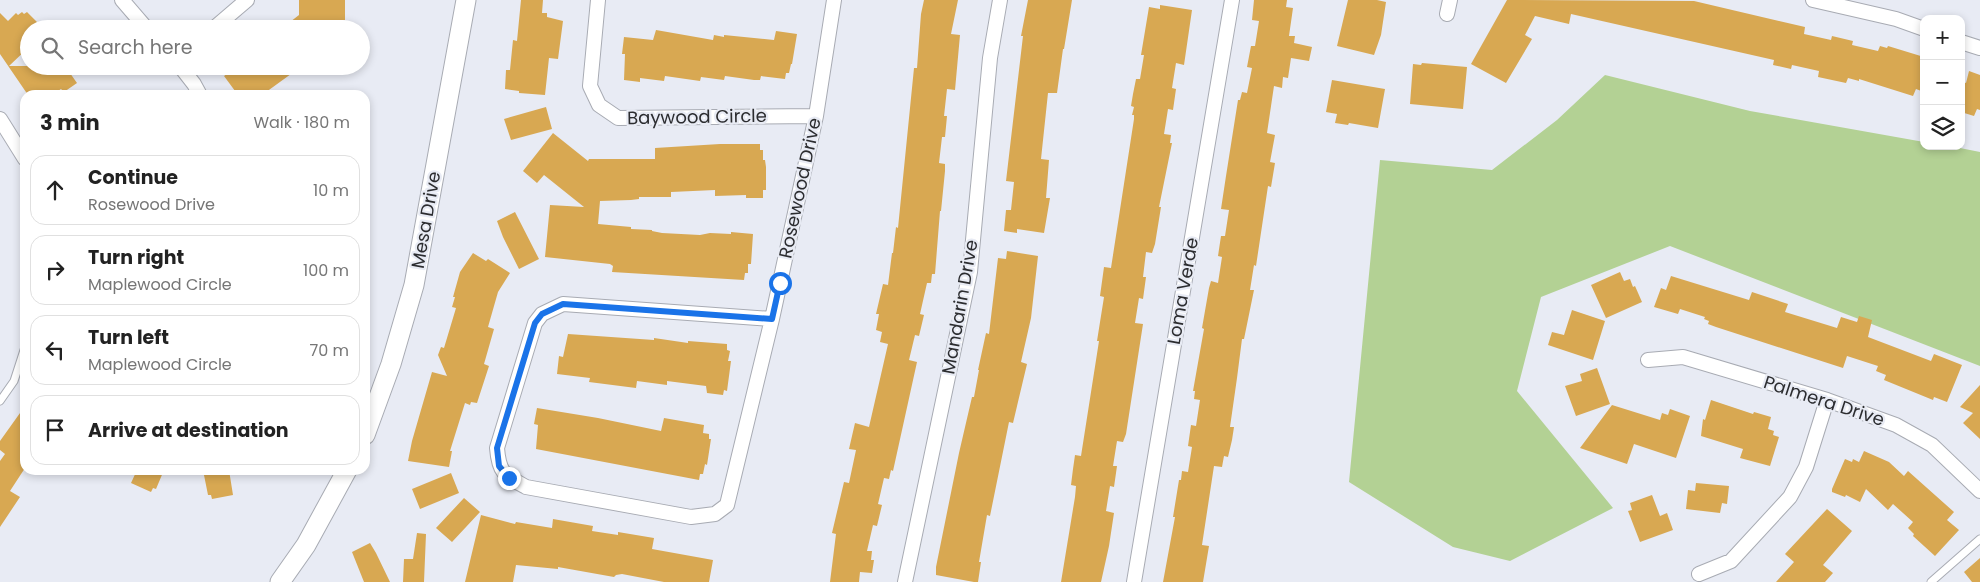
<!DOCTYPE html>
<html lang="en">
<head>
<meta charset="utf-8">
<style>
	body { margin:0; font-family:Poppins,sans-serif; background:#f2f2f2; color:#222 }
	.controls { position:absolute; right:15px; top:15px; display:grid; overflow:hidden; border-radius:10px; box-shadow:0 2px 8px #0003 }
	.controls button { width:45px; height:45px; display:grid; place-items:center; padding:0; border:0; border-bottom:1px solid #e0e0e0; background:#fff; color:#222; font:25px sans-serif }
	.stop { position:absolute; width:15px; height:15px; margin:-11px; border:4px solid #1a73e8; border-radius:50%; background:#fff }
	.stop.end { background:#1a73e8; border-color:#fff; box-shadow:0 1px 5px #0008 }
	.list { margin:0; padding:0; list-style:none }
	h2 { display:flex; justify-content:space-between; align-items:center; height:65px; margin:0; padding:0 20px; font-size:21px }
	h2 small { font-size:16px; font-weight:400; color:#767676 }
	.list li { display:grid; grid-template-columns:32px 1fr auto; gap:15px; align-items:center; box-sizing:border-box; height:70px; margin:0 10px 10px; padding:0 10px; border:1px solid #e0e0e0; border-radius:15px }
	.list b { display:block; font-size:19px; white-space:nowrap }
	.list p { margin:0; font-size:16px; white-space:nowrap; color:#767676 }
	.list em { font-size:16px; font-style:normal; color:#767676 }
	.icon { flex:none; width:28px; height:28px; fill:none; stroke:currentColor; stroke-width:2; stroke-linecap:round; stroke-linejoin:round }
	.map { position:relative; flex:none; width:1980px; height:582px; overflow:hidden }
	.search { position:absolute; background:#fff; box-shadow:0 2px 8px #0003; left:20px; top:20px; width:350px; height:55px; display:flex; align-items:center; gap:12px; box-sizing:border-box; padding:0 18px; border-radius:28px; color:#767676; font-size:19px }
	.panel { position:absolute; background:#fff; box-shadow:0 2px 8px #0003; left:20px; top:90px; width:350px; height:385px; border-radius:15px }
	.map>svg:first-child { display:block }
	.green { fill:#b3d194 }
	.building { fill:#d8a852 }
	.lines { fill:none; stroke-linecap:round; stroke-linejoin:round }
	.service-casing { stroke:#a8abb3; stroke-width:9 }
	.minor-casing { stroke:#a8abb3; stroke-width:16 }
	.secondary-casing { stroke:#a8abb3; stroke-width:21 }
	.service { stroke:#fff; stroke-width:7 }
	.minor { stroke:#fff; stroke-width:14 }
	.secondary { stroke:#fff; stroke-width:19 }
	.route { stroke:#1a73e8; stroke-width:6 }
	.labels { text-anchor:middle; stroke-width:4.5; stroke-linejoin:round; paint-order:stroke }
	.street-label { font-size:18px; fill:#2c2d30; stroke:#e8ebf4 }
</style>
</head>
<body>
<div class="map">
<svg width="1980" height="582" viewBox="0 0 1980 582">
	<rect width="100%" height="100%" fill="#e8ebf4"/>
	<path class="green" d="M1605 75 1750 111 1924 142V146H1950L1980 152V366L1670 246 1541 297 1517 391 1613 508 1510 561 1453 547 1349 482 1380 160 1492 170 1557 120Z"/>
	<path class="building" d="M299 0H345V20H341V29H281L299 15Z
		M521 0H543L542 13H547V17L563 21 558 59 549 58 545 95 519 93V91L505 89 506 70H510L513 40 517 41Z
		M924 0H958L951 34 960 35 955 90 947 89 944 116H947L945 137H942L939 163 945 164V171L941 211H940L935 274H932L931 283H927L920 314 924 315 919 336 915 335 909 360 917 362 893 471 891 470 889 479 884 478 878 504 882 505 877 526 873 525 867 551H872L871 560H874L872 573 860 572 859 582H830L836 534 832 533 844 482 849 483 856 450 849 449 855 423 869 427 888 344 880 342 882 332 876 330 879 314H876L883 284 888 285 892 253H893L896 227 898 228 914 68H917L921 14Z
		M1028 0H1072L1064 49H1063L1057 93H1048L1041 159 1049 160 1046 198H1050L1044 233 1017 229V233L1004 231 1006 210H1011L1014 182 1006 181 1023 36H1021Z
		M1254 0H1287L1286 7 1293 8 1289 36H1295L1294 43 1312 47 1309 61 1291 58 1288 78 1283 77 1282 88 1274 86 1267 133 1275 135 1270 162 1275 163 1271 187 1268 186 1256 266 1254 265 1250 290H1254L1244 339H1242L1237 378 1230 427H1234L1232 440 1228 457 1224 456 1222 467 1214 466 1202 545 1209 546 1203 582H1163L1175 517H1173L1179 480H1181L1182 471 1188 472 1192 447 1188 446 1191 425 1196 426 1200 400 1194 399 1195 391H1193L1204 329 1202 328 1209 288 1211 281 1218 283 1222 257 1218 256 1221 236H1225L1229 210 1221 209 1226 176 1238 100H1240L1242 92 1247 93 1252 68 1247 67 1251 46H1255L1259 21 1252 20Z
		M1348 0H1377L1386 2 1381 35 1374 55 1337 46Z
		M1507 0 1694 1 1805 27 1804 34 1831 40 1832 36 1853 41 1852 45 1878 51 1880 46 1887 48 1888 46 1924 57V92L1916 89 1913 96 1859 79V81L1848 78 1846 83 1818 77 1819 71 1792 65 1791 69 1773 65 1774 60 1571 14 1569 24 1535 16 1525 35 1532 39 1506 83 1471 64Z
		M1160 5 1192 10 1184 65 1176 63 1172 88 1176 89 1173 110 1168 109 1164 134 1171 135 1170 143H1172L1159 207H1161L1155 244 1152 253 1146 252 1143 277H1146L1143 299 1139 298 1135 323 1143 324 1126 434 1123 442 1117 441 1113 466H1117L1114 487 1110 486 1106 511 1114 513 1109 546 1101 582H1061L1075 497 1076 486 1071 485 1073 469 1075 455 1081 456 1099 341H1097L1104 297 1100 296 1104 267 1111 268 1134 119V115H1132L1134 107 1131 106 1133 94 1136 79H1140L1144 55H1141L1149 7 1160 9Z
		M22 12 24 14 27 12 40 25 36 29H29V47L9 66H65L77 83 64 92 61 89 52 95H28L0 54V13L8 21 16 13 18 15Z
		M656 30 713 40 714 35 724 37V35L774 40 776 31 797 34 792 64H791L789 73H786L785 79 761 76 760 80H754L725 76 724 80 701 77 700 81 665 76 664 81 640 78V82L624 80 625 54H622L624 37 653 40Z
		M1422 63 1467 67 1463 109 1410 104 1413 64 1421 65Z
		M238 66H302L262 95H238L224 76Z
		M1969 71 1980 75V110L1977 109 1974 116 1961 112V81L1966 83Z
		M1332 80 1385 89 1378 128 1349 123 1348 125 1335 123 1337 114 1326 112Z
		M546 107 552 129 511 140 504 119Z
		M553 133 588 161 589 159H655V148L720 144H760V150H763V160H765L766 167V190H763V198H746V195L715 196V190L671 192V197H639V199L631 200 600 201 598 224 631 227V229L652 230V231L662 233 700 235 710 233 731 234V232L753 234 751 264H748V273H745L744 280 612 272 613 266 610 264 545 257 550 205 584 207 544 175 537 183 523 171Z
		M515 212 539 259 519 269 503 237 497 221Z
		M1007 251 1038 256 1031 318 1021 362 1027 364 1013 423 1009 422 990 516 987 515 979 562H981L978 582H974L936 575V567L959 453 972 397H974L979 370H978L986 333 989 334 998 258 1006 259Z
		M473 253 486 261 488 259 510 273 498 292 488 327 494 329 484 364 489 366 477 403 471 402 470 405 465 403 450 451H452L449 467 408 461 412 441 432 372 447 376 438 355 441 347 444 348 456 308 452 307 455 297H453L460 272Z
		M1620 272 1624 281 1630 279 1633 287 1635 286 1642 302 1606 318 1591 285Z
		M1671 276 1749 300 1752 292 1788 304 1785 312 1837 328 1841 317 1857 322 1859 316 1872 320 1868 337 1931 361 1934 354 1962 365 1947 402 1934 397 1933 400 1884 380 1886 375 1876 371 1878 366 1847 356 1843 368 1716 327 1708 324 1709 321 1704 319 1705 317 1680 309 1678 314 1654 307 1661 288 1666 290Z
		M1572 310 1605 321 1593 360 1548 345 1552 332 1564 335Z
		M568 334 654 340V338L688 343V341L727 344V350L730 351 728 361H731L727 391 724 390 723 395 707 393 706 386 667 381V385L637 381 636 388 589 382 590 378 557 374 559 356 563 357Z
		M1597 368 1610 404 1576 416 1565 386 1582 381 1580 374Z
		M1980 385V439L1963 423 1973 413 1960 407Z
		M1711 400 1753 414 1754 412 1771 417 1768 429 1774 431 1773 435 1779 437 1770 466 1740 458 1743 449 1701 436 1703 419 1705 420Z
		M1612 405 1660 420 1662 413 1668 415 1670 409 1690 416 1676 458 1634 444 1627 464 1580 448Z
		M25 406V468L10 491 20 497 0 527V461L5 454 0 450V441Z
		M537 408 598 418 661 431 664 418 704 425 703 433 709 434V439H711L707 465 705 464 703 474H700L699 480 536 449 538 425 534 424Z
		M1864 451 1889 462 1904 476 1908 471 1954 512 1947 520 1959 530 1935 556 1913 536 1914 534 1908 528 1913 522 1893 504 1888 510 1866 489 1860 502 1846 495 1845 497 1832 492V489L1845 459 1852 462 1853 459 1859 462Z
		M137 470H164L156 489 153 488 151 492 131 483Z
		M203 470H229L233 495 212 499 211 495H208Z
		M451 473 459 493 420 509 412 489Z
		M1696 483 1729 486 1727 504 1722 503 1720 513 1686 509 1688 490 1695 491Z
		M1652 495 1660 516 1667 513 1673 530 1640 542 1628 511 1632 510 1630 503Z
		M464 498 480 512 452 542 436 528Z
		M1827 509 1852 531 1823 565 1833 573 1825 582H1776L1794 562 1785 554Z
		M481 515 515 524 516 522 552 528 553 519 593 526 592 531 618 535V532L654 538 652 549 713 560 709 582H664L622 574 616 575 614 577 558 567V569L516 565 513 582H465Z
		M417 533 426 534 424 582H403L404 559H413Z
		M370 543 376 553 390 582H364L352 552Z
		M1980 558V582H1972L1964 572Z"/>
	<g class="lines">
		<g class="service-casing">
			<path id="service" d="M0 401 14 381 25 347
				M1931 582 1980 539"/>
		</g>
		<g class="minor-casing">
			<path id="minor" d="M122 0 147 29
				M598 0 590 86 599 105 618 118 816 116
				M1813 0 1896 19 1924 29
				M1447 14 1450 0
				M213 29 247 0
				M1961 42 1980 48
				M180 66 194 84 200 95
				M0 119 25 159
				M772 319 563 304 542 314 535 323 497 448C499 473 504 475 526 487L691 517 715 514 727 505 772 319 816 116 834 0
				M1648 360 1683 357 1827 400 1896 425 1932 445 1980 491
				M1699 574 1731 561 1790 497 1806 467 1827 400
				M905 582 970 272 990 58 1000 0
				M1134 582 1232 0"/>
		</g>
		<g class="secondary-casing">
			<path id="secondary" d="M365 435 391 364 414 285 466 0
				M280 582 306 545 347 470"/>
		</g>
		<use href="#service" class="service"/>
		<use href="#minor" class="minor"/>
		<use href="#secondary" class="secondary"/>
	</g>
	<g class="lines">
		<path class="route" d="M509 478 499 466 497 448 535 323 542 314 563 304 772 319 780 283"/>
	</g>
	<g class="labels">
		<g class="street-label">
			<text transform="translate(697 117) rotate(-1)" y="6">Baywood Circle</text>
			<text transform="translate(800 188) rotate(-78)" y="6">Rosewood Drive</text>
			<text transform="translate(426 220) rotate(-80)" y="6">Mesa Drive</text>
			<text transform="translate(1183 291) rotate(-80)" y="6">Loma Verde</text>
			<text transform="translate(960 307) rotate(-80)" y="6">Mandarin Drive</text>
			<text transform="translate(1824 401) rotate(18)" y="6">Palmera Drive</text>
		</g>
	</g>
</svg>
<div class="controls">
<button>+</button>
<button>−</button>
<button><svg class="icon" aria-label="layers" viewBox="0 0 24 24"><path d="M12 4l9 5-9 5-9-5zM3 14l9 5 9-5"/></svg></button>
</div>
<div class="stop" style="left:780px;top:283px"></div>
<div class="stop end" style="left:509px;top:478px"></div>
<div class="search"><svg class="icon" aria-label="search" viewBox="0 0 24 24"><circle cx="10" cy="10" r="6"/><path d="M15 15l6 6"/></svg>Search here</div>
<section class="panel">
<h2>3 min<small>Walk · 180 m</small></h2>
<ul class="list">
<li><svg class="icon" aria-label="ahead" viewBox="0 0 24 24"><path d="M12 20V5M6 11l6-6 6 6"/></svg><div><b>Continue</b><p>Rosewood Drive</p></div><em>10 m</em></li>
<li><svg class="icon" aria-label="right" viewBox="0 0 24 24"><path d="M7 20v-9h11M14 6l5 5-5 5"/></svg><div><b>Turn right</b><p>Maplewood Circle</p></div><em>100 m</em></li>
<li><svg class="icon" aria-label="left" viewBox="0 0 24 24"><path d="M17 20v-9H6M10 6l-5 5 5 5"/></svg><div><b>Turn left</b><p>Maplewood Circle</p></div><em>70 m</em></li>
<li><svg class="icon" aria-label="arrive" viewBox="0 0 24 24"><path d="M6 21V4h12l-3 4 3 4H6"/></svg><div><b>Arrive at destination</b></div></li>
</ul>
</section>
</div>
</body>
</html>
